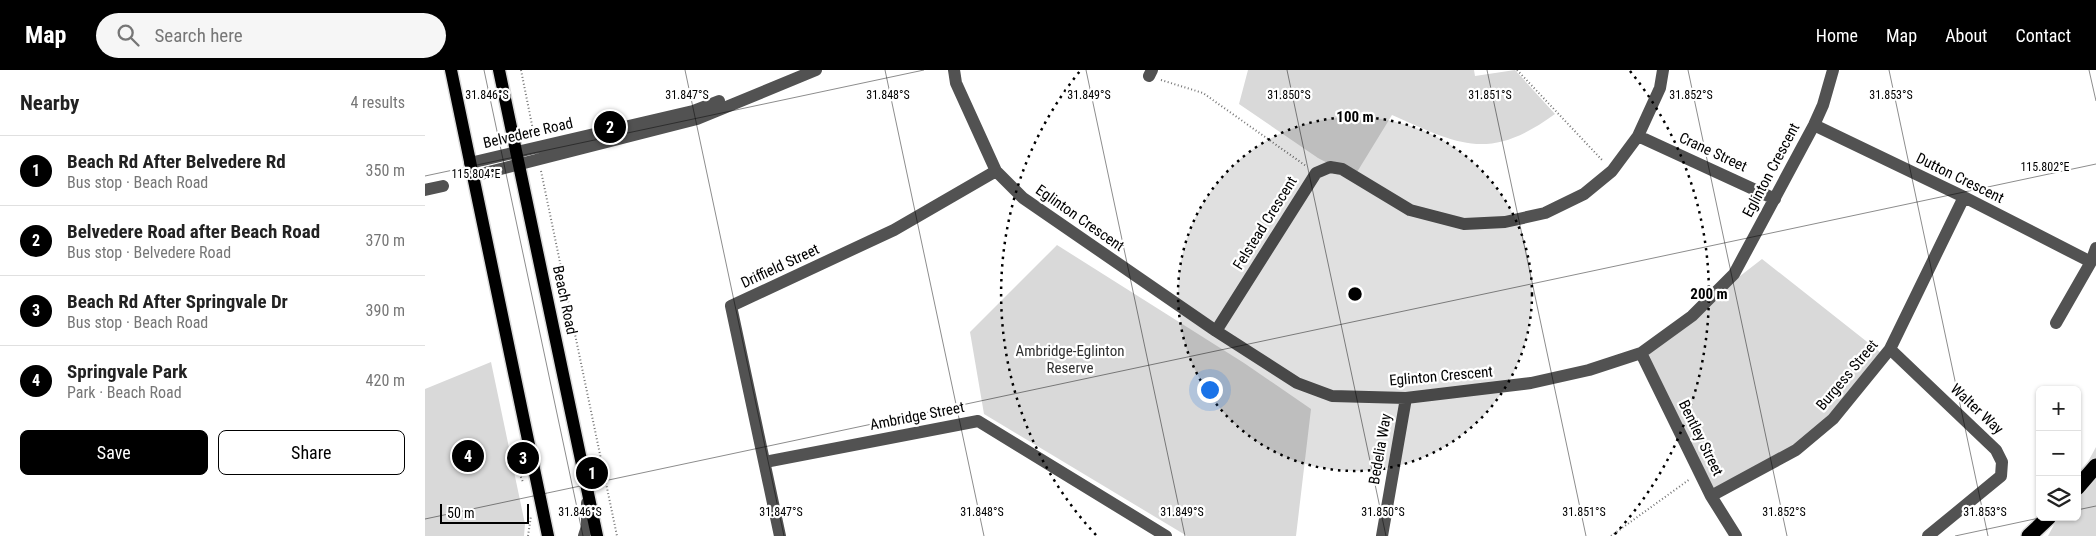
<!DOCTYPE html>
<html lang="en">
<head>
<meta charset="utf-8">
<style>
	body { margin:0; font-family:"Roboto Condensed",sans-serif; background:#f6f6f6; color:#222 }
	.controls { position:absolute; right:15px; bottom:15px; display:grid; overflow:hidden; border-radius:8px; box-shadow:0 1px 4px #0004 }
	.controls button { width:45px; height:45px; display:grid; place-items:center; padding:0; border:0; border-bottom:1px solid #e0e0e0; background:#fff; color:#222; font:25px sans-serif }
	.scale { position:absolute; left:15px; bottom:12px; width:89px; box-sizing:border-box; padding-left:5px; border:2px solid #000; border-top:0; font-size:14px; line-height:18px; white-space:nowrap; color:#000; -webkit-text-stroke:4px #fff; paint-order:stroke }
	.you { position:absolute; left:784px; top:319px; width:18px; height:18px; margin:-12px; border:4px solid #fff; border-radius:50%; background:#1a73e8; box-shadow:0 0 0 8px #1a73e833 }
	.badge { display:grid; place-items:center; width:32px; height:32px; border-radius:50%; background:#000; color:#fff; font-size:16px; font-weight:700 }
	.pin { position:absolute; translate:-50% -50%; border:2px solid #fff; box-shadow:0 1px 5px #0006 }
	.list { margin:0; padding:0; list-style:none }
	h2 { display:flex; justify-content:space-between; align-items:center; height:65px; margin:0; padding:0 20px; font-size:21px }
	h2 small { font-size:16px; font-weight:400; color:#767676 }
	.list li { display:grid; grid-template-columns:32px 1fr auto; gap:15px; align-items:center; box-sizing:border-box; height:70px; padding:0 20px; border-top:1px solid #e0e0e0 }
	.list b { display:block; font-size:19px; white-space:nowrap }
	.list p { margin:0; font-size:16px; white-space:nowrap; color:#767676 }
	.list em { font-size:16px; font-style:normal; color:#767676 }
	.actions { display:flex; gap:10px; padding:15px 20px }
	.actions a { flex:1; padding:11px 0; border:1px solid #000; border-radius:8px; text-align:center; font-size:18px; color:#000 }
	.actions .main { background:#000; color:#fff }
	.icon { flex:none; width:28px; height:28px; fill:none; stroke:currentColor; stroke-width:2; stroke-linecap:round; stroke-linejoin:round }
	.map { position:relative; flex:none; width:1671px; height:466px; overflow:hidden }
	header { display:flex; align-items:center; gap:30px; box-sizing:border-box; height:70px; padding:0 25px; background:#000; color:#fff }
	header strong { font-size:24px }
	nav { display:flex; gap:28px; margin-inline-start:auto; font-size:18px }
	.search { width:350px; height:45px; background:#f6f6f6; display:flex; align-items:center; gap:12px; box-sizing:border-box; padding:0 18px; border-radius:28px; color:#767676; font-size:19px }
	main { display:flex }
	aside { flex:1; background:#fff }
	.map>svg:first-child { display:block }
	.green { fill:#d9d9d9 }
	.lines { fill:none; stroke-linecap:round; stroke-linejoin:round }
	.major-casing { stroke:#dbdbdb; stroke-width:15 }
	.highway-casing { stroke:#dbdbdb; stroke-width:18 }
	.path { stroke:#747474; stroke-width:2; stroke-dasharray:1 2.5; stroke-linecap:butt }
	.minor { stroke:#525252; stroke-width:12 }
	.major { stroke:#000; stroke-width:12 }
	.highway { stroke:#000; stroke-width:15 }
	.ticks { fill:none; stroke:#000; stroke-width:1; stroke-opacity:0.45 }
	.ring { fill:none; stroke:#000; stroke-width:2.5; stroke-dasharray:2.5 5 }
	.labels { text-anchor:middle; stroke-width:4.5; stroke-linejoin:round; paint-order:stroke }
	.street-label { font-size:15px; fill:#000; stroke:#fff }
	.park-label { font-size:15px; fill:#303030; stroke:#fff }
	.ticks-label { font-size:12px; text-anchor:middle; fill:#000; stroke:#fff; stroke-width:4.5; stroke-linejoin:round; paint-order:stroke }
	.centre { fill:#000; stroke:#fff; stroke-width:2.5 }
	.ring-label { font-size:15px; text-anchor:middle; font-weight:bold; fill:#000; stroke:#fff; stroke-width:4.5; stroke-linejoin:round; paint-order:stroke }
</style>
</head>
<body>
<header>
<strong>Map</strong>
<div class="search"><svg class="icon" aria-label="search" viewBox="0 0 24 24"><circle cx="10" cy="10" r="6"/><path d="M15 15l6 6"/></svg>Search here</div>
<nav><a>Home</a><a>Map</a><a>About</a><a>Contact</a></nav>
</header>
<main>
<aside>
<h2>Nearby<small>4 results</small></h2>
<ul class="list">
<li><span class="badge">1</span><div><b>Beach Rd After Belvedere Rd</b><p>Bus stop · Beach Road</p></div><em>350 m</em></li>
<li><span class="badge">2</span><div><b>Belvedere Road after Beach Road</b><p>Bus stop · Belvedere Road</p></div><em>370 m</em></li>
<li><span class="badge">3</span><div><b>Beach Rd After Springvale Dr</b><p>Bus stop · Beach Road</p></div><em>390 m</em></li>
<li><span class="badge">4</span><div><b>Springvale Park</b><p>Park · Beach Road</p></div><em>420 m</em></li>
</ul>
<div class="actions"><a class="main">Save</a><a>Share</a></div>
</aside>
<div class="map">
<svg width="1671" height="466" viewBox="0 0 1671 466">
	<rect width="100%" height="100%" fill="#fff"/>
	<path class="green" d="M823 0H1049L1050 6 1090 0 1130 44C1064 92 1035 75 967 45L929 107 893 88 814 34Z
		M632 175 819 293 886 339 871 466H762L559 344 545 262Z
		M1337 189 1460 286 1408 349 1365 383 1286 426 1216 283Z
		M66 292 100 454 99 466H0V319Z
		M1671 377V466H1623L1633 447H1652V412Z"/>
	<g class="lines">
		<g class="major-casing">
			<path id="major" d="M26 0 123 466
				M74 0 172 466"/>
		</g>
		<g class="highway-casing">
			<path id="highway" d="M1652 418 1671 396
				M1604 466 1624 447"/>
		</g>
		<path class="path" d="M96 0 109 65
			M1092 0 1178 91
			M736 10 778 23 881 96
			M116 101 192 466
			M90 373 91 396 98 412
			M103 466 106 446
			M1186 466 1265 409"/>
		<path class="minor" d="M529 0 531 13 571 101 598 128 791 261 872 313 907 326 981 328 1106 313 1164 300 1216 283 1267 246 1309 204 1389 55 1398 35 1408 0
			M724 6 727 0
			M1389 55 1539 127 1666 192
			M1213 66 1350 129
			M45 93 268 41 294 31
			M48 106 272 49 391 0
			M0 120 18 116
			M1631 253 1666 192 1671 178
			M791 261 891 103 905 97 917 99 985 140 1039 154 1080 152 1120 143 1159 124 1187 101 1213 66 1235 18 1238 0
			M1465 279 1571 380 1577 392 1576 406 1503 466
			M1216 283 1286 426 1311 466
			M340 392 553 351 741 466
			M1286 426 1371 380 1408 349 1465 279 1539 127
			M159 466 162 457V433
			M355 466 306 236 469 160 571 101
			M957 466 981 328"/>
		<use href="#major" class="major"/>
		<use href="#highway" class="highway"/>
	</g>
	<path class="ticks" d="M59 0 158 466M260 0 359 466M460 0 559 466M661 0 760 466M862 0 961 466M1062 0 1161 466M1263 0 1362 466M1464 0 1563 466M1664 0 1671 31M0 106 499 0M1652 440 1671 436M0 449 1671 94M1530 466 1619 447"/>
	<circle cx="930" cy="224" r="177" fill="#000" fill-opacity=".12"/>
	<g class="ring">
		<circle cx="930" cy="224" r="177"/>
		<path d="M671 465A354 354 0 0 1 655 1M1205 1A354 354 0 0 1 1189 465"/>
	</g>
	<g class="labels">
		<g class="street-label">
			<text transform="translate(103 63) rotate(-13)" y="5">Belvedere Road</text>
			<text transform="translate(1288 82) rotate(25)" y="5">Crane Street</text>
			<text transform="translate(1346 100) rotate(-62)" y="5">Eglinton Crescent</text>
			<text transform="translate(1535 108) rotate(26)" y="5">Dutton Crescent</text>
			<text transform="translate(655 148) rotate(35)" y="5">Eglinton Crescent</text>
			<text transform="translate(840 153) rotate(-58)" y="5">Felstead Crescent</text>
			<text transform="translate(355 196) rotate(-25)" y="5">Driffield Street</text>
			<text transform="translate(140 230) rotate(78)" y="5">Beach Road</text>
			<text transform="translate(1422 305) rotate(-50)" y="5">Burgess Street</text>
			<text transform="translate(1016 306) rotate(-5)" y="5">Eglinton Crescent</text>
			<text transform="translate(1552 339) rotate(43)" y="5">Walter Way</text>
			<text transform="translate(492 346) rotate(-11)" y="5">Ambridge Street</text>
			<text transform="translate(1276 368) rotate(64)" y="5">Bentley Street</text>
			<text transform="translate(955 379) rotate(-80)" y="5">Bedelia Way</text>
		</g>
		<g class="park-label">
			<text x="645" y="286">Ambridge-Eglinton<tspan x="645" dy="17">Reserve</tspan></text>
		</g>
	</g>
	<g class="ticks-label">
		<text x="62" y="29">31.846°S</text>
		<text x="262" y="29">31.847°S</text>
		<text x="463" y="29">31.848°S</text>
		<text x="664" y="29">31.849°S</text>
		<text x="864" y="29">31.850°S</text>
		<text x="1065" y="29">31.851°S</text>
		<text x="1266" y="29">31.852°S</text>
		<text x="1466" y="29">31.853°S</text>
		<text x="1620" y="101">115.802°E</text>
		<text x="51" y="108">115.804°E</text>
		<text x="155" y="446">31.846°S</text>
		<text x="557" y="446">31.848°S</text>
		<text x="1159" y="446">31.851°S</text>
		<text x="1359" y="446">31.852°S</text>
		<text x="1560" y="446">31.853°S</text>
		<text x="356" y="446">31.847°S</text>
		<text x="757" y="446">31.849°S</text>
		<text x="958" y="446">31.850°S</text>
	</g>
	<circle cx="930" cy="224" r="8" class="centre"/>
	<g class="ring-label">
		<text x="930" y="52">100 m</text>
		<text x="1284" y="229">200 m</text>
	</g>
</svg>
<div class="controls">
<button>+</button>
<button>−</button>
<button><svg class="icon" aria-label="layers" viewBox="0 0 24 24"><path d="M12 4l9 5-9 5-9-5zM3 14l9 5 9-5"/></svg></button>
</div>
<div class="scale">50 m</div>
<div class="you"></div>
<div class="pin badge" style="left:167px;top:403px">1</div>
<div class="pin badge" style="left:185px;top:57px">2</div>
<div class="pin badge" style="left:98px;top:388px">3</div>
<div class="pin badge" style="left:43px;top:386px">4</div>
</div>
</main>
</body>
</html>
